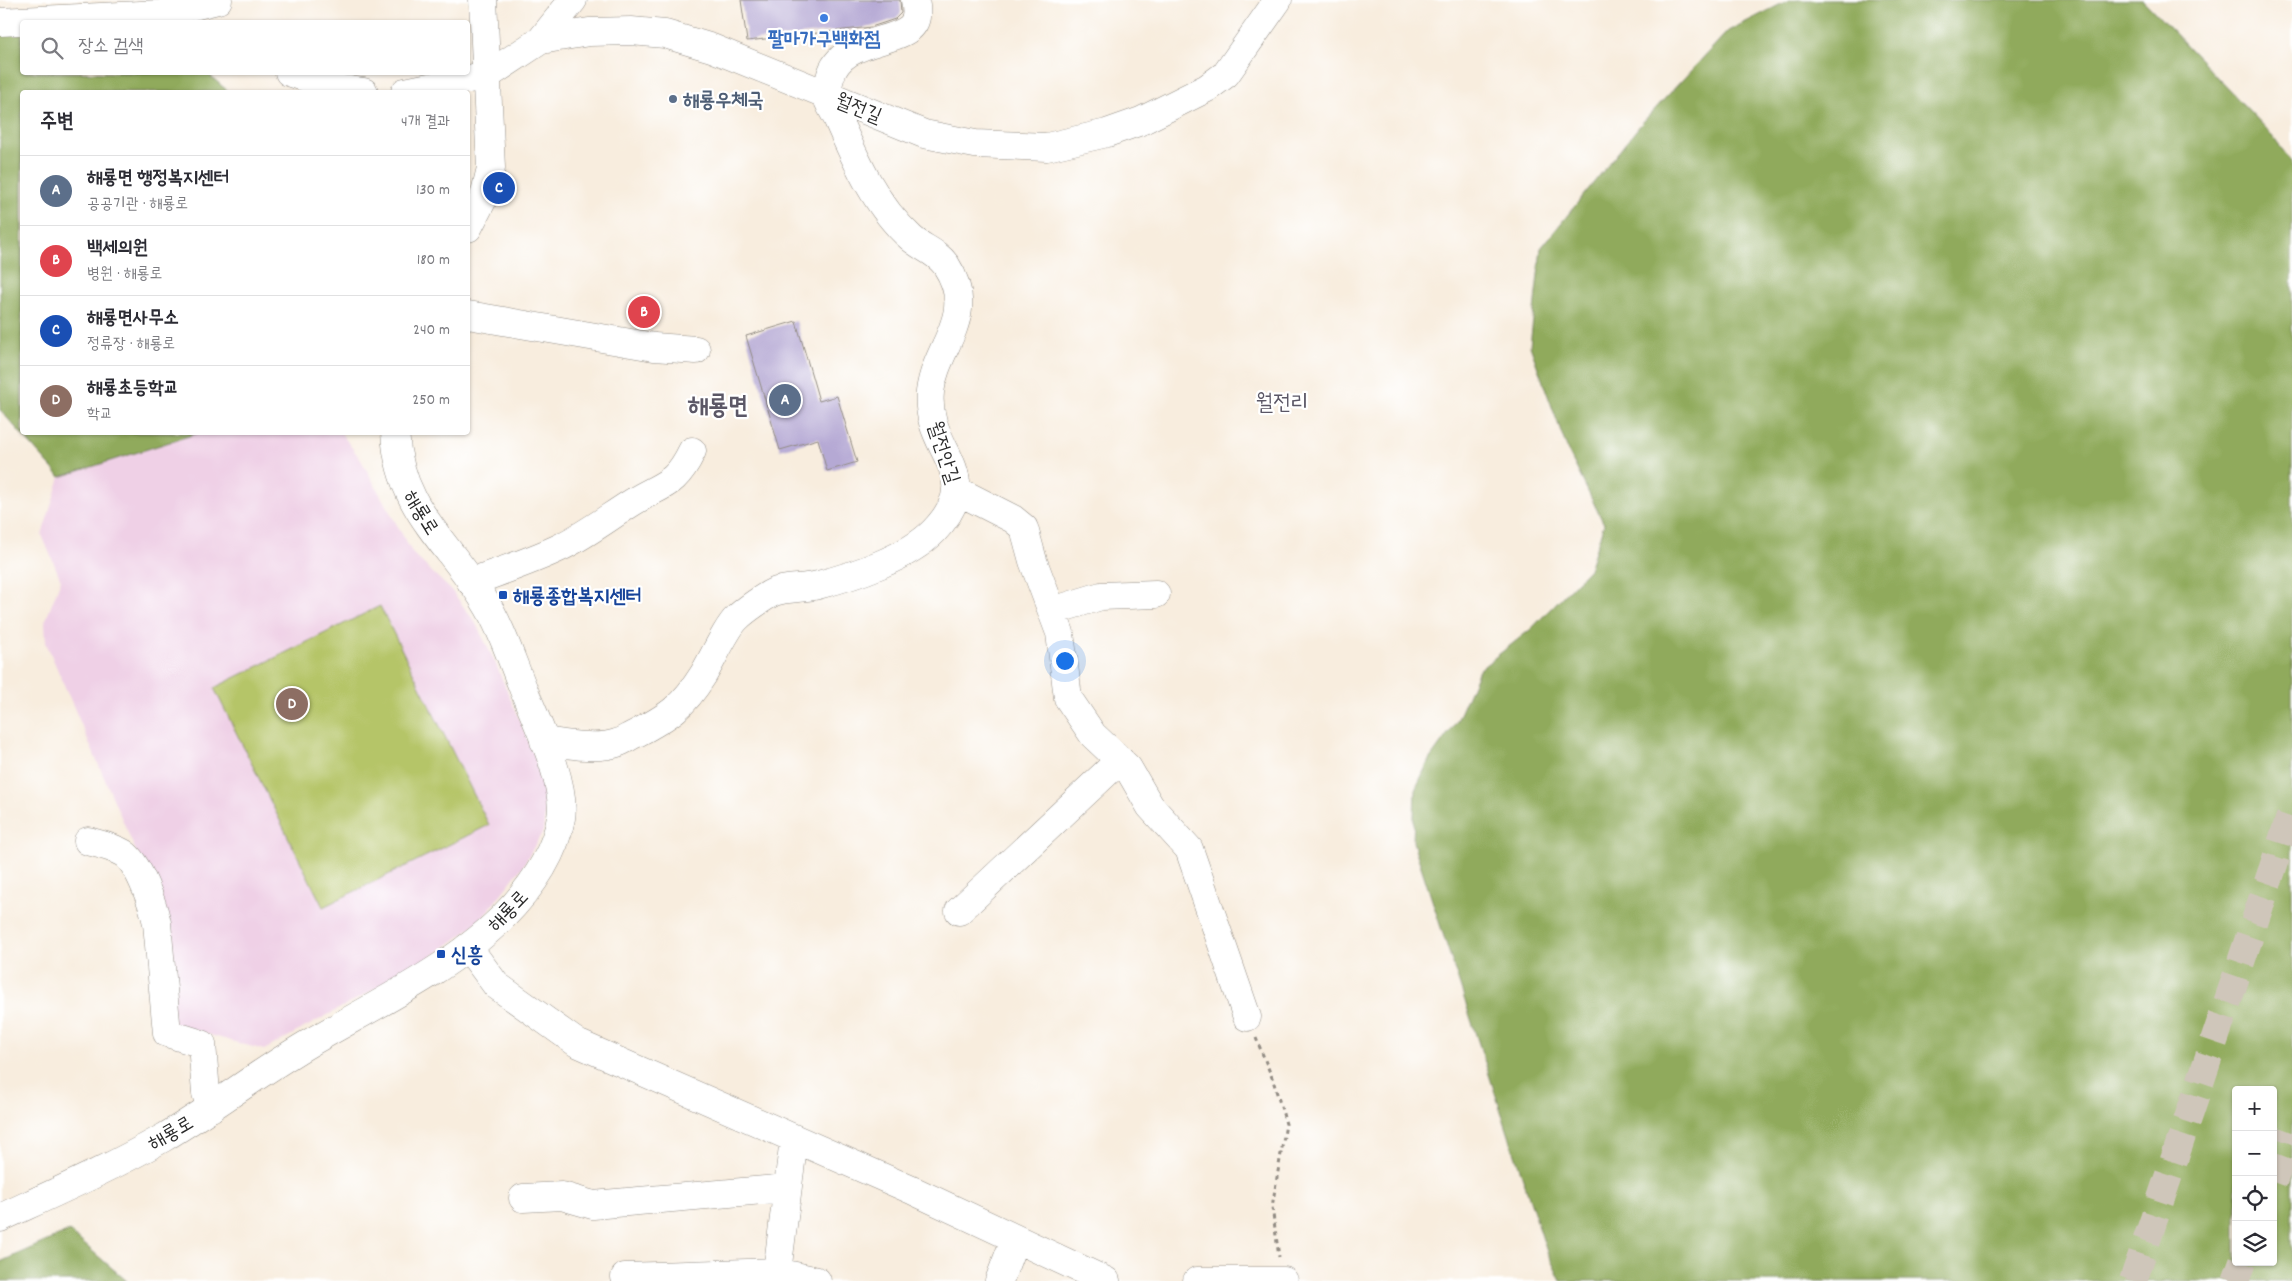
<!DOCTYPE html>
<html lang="ko">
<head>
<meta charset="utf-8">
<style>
	body { margin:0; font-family:Dekko,"Poor Story",sans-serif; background:#f2f2f3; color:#2b2b33 }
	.controls { position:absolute; right:15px; bottom:15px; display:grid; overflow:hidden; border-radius:5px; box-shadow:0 1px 4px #0004 }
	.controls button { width:45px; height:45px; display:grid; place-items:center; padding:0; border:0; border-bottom:1px solid #e1e1e2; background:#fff; color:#2b2b33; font:25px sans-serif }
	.you { position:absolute; left:1064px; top:660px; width:18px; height:18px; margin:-12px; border:4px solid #fff; border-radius:50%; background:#1a73e8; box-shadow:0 0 0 8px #1a73e833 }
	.badge { display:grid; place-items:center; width:32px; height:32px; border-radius:50%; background:#b45309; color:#fff; font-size:16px; font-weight:700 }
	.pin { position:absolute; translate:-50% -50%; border:2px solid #fff; box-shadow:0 1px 5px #0006 }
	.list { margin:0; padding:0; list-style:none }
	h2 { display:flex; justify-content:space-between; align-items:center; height:65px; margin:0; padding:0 20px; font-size:21px }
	h2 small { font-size:16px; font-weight:400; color:#7c7c81 }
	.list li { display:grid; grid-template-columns:32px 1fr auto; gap:15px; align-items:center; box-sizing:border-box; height:70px; padding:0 20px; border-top:1px solid #e1e1e2 }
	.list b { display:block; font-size:19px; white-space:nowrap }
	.list p { margin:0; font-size:16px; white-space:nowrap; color:#7c7c81 }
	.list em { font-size:16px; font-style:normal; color:#7c7c81 }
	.icon { flex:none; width:28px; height:28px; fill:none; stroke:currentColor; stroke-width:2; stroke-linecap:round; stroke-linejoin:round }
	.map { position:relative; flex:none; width:2292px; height:1281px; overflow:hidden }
	.search { position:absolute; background:#fff; box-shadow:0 1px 4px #0004; left:20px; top:20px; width:450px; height:55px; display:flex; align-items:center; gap:12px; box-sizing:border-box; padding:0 18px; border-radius:5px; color:#7c7c81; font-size:19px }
	.panel { position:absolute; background:#fff; box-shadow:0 1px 4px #0004; left:20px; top:90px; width:450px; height:345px; border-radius:5px }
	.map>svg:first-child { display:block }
	.built { fill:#efd0e6 }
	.green { fill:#b5c568; stroke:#70784a }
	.forest { fill:#90aa5c; stroke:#5e6a44; fill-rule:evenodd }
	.building { fill:#b5a9d4 }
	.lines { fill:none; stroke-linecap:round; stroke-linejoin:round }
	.highway-tunnel { stroke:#cfc6ba; stroke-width:28; stroke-dasharray:28 14; stroke-linecap:butt }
	.minor-casing { stroke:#928c84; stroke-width:29 }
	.major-casing { stroke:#928c84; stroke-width:29 }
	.path { stroke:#928c84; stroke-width:3; stroke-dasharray:4 4; stroke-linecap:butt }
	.minor { stroke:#fff; stroke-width:28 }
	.major { stroke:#fff; stroke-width:28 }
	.shop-dot { fill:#3f7fe0; stroke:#fff; stroke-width:2 }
	.service-dot { fill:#5c6f8a; stroke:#fff; stroke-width:2 }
	.transit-dot { fill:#1a4fb4; stroke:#fff; stroke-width:2 }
	.labels { text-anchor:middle; stroke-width:4.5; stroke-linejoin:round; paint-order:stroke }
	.shop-label { font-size:20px; font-weight:bold; fill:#366cbe; stroke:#fff }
	.service-label { font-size:20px; font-weight:bold; fill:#4e5e75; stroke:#fff; text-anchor:start }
	.street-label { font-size:20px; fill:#2b2b2b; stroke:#fff }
	.transit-label { font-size:20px; font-weight:bold; fill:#164399; stroke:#fff; text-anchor:start }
	.quarter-label { font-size:22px; fill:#5b5766; stroke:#fff }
	.district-label { font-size:25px; font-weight:bold; fill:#5b5766; stroke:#fff }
</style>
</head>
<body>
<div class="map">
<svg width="2292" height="1281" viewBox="0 0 2292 1281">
	<rect width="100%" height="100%" fill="#fff"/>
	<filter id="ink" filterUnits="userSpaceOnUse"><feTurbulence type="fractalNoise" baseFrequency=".02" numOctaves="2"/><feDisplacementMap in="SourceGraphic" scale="10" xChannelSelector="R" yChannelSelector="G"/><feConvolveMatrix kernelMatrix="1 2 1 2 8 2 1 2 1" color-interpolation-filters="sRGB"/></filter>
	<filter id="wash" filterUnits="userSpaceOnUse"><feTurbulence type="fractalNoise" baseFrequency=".0096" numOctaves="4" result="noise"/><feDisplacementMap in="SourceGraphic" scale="20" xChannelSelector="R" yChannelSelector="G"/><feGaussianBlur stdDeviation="1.12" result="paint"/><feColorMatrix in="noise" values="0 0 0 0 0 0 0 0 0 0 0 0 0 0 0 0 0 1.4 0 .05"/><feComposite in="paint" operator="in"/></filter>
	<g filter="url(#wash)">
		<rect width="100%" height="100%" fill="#f8edde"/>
		<path class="built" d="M189 433H341L361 460 413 554 451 590 475 622 494 660 544 778 547 790 543 831 523 866 484 916 463 934 424 962 264 1050 174 1025 163 914 46 643 45 622 61 580 42 535 60 477Z"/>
		<path class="green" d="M380 606 489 825 323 907 214 688Z"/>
		<path class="forest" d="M1789 0H2143L2265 127 2292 162V1281H1561L1547 1252 1413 842 1415 790 1429 760 1457 721 1479 670 1531 629 1589 569 1604 524 1568 451 1530 346 1541 248 1641 124 1728 31ZM2236 1090H2273V1262H2236Z
			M22 32V72L207 73 229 92H22V432L198 433 60 477 0 410V33Z
			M69 1231 127 1281H0V1262Z"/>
		<g id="blocks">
			<path class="building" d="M741 0H900L901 13 895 19 871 27 747 41Z
				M796 321 819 401 837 396 857 462 827 471 818 439 780 450 746 336Z"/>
		</g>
	</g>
	<g filter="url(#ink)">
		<use href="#blocks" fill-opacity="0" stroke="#928c84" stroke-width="1"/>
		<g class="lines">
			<path class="highway-tunnel" d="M2273 1182 2292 1132
				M2133 1281 2292 811
				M2236 1281 2243 1262"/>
			<g class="minor-casing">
				<path id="minor" d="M161 14 218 0
					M0 22 161 14 181 22
					M541 40 573 0
					M289 72 336 88 364 92
					M405 92 488 75 541 40 589 32 631 31 665 34 712 48 924 134 975 144 1047 147 1107 133 1141 121 1207 88 1226 74 1278 0
					M468 315 654 347 696 350
					M958 491 1013 519 1024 528 1033 561 1060 633 1068 698 1093 735 1128 768 1150 806 1189 849 1247 1017
					M471 582C501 571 532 561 561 547 587 534 609 517 633 502 664 483 675 486 692 451
					M1052 611 1101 596 1156 594
					M544 741C566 744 596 750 617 743 623 741 630 736 637 733 669 716 683 707 703 675 711 662 727 627 737 618 744 611 765 596 774 592 787 587 804 589 818 585 853 576 908 558 934 531 989 474 924 451 930 392 936 344 979 316 946 265 937 252 922 248 911 238 876 207 856 161 838 120 835 113 827 102 826 94 826 90 829 82 830 78 841 33 911 47 916 17 917 12 916 5 915 0
					M88 841C99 844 113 847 123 853 139 863 153 905 157 923L167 1033 202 1044 206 1093 211 1108
					M959 911 1120 760
					M468 947 496 985 577 1043 914 1191 1106 1281
					M794 1139 777 1272 817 1281
					M523 1198 562 1196 593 1205 787 1188
					M625 1277 777 1272
					M999 1281 1015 1239
					M1197 1281H1284"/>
			</g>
			<g class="major-casing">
				<path id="major" d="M468 228 484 197 491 168 483 0
					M0 1218C54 1193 111 1168 163 1138 212 1109 257 1074 306 1045 369 1008 449 970 501 919 529 891 554 858 561 818 567 783 536 721 523 688 511 659 501 626 484 600 447 540 399 509 395 432"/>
			</g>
			<path class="path" d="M1256 1038 1273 1080 1286 1124 1272 1207 1279 1257"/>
			<use href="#minor" class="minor"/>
			<use href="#major" class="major"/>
		</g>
	</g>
	<circle class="shop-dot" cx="824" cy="18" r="5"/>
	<circle class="service-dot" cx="673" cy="99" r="5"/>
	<g class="transit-dot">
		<rect x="498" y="590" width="10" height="10" rx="2.5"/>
		<rect x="436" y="949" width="10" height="10" rx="2.5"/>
	</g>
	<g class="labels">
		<g class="shop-label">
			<text x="824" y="45">팔마가구백화점</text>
		</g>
		<g class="service-label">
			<text x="683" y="106">해룡우체국</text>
		</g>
		<g class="street-label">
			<text transform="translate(859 107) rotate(22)" y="7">월전길</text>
			<text transform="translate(945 452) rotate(72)" y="7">월전안길</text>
			<text transform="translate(422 512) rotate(58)" y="7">해룡로</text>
			<text transform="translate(507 910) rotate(-46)" y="7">해룡로</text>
			<text transform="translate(170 1132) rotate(-30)" y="7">해룡로</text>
		</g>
		<g class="transit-label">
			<text x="513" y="602">해룡종합복지센터</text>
			<text x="451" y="961">신흥</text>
		</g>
		<g class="quarter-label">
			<text x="1282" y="409">월전리</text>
		</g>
		<g class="district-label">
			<text x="718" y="413">해룡면</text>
		</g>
	</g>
</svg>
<div class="controls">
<button>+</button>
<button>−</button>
<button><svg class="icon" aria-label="locate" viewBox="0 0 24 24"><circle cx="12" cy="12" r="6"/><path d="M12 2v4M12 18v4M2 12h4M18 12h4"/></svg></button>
<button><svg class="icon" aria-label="layers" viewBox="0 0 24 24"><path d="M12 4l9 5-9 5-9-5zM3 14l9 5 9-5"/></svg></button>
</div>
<div class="you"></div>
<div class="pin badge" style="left:785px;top:400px;background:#5c6f8a">A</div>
<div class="pin badge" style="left:644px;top:312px;background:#e0444e">B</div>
<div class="pin badge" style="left:499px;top:188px;background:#1a4fb4">C</div>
<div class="pin badge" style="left:292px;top:704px;background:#8d6e63">D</div>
<div class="search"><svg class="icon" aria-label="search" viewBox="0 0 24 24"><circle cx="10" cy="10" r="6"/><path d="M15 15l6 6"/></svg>장소 검색</div>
<section class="panel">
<h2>주변<small>4개 결과</small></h2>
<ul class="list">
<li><span class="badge" style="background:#5c6f8a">A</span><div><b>해룡면 행정복지센터</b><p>공공기관 · 해룡로</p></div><em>130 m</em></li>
<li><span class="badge" style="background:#e0444e">B</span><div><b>백세의원</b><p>병원 · 해룡로</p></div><em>180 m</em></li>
<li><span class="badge" style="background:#1a4fb4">C</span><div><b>해룡면사무소</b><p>정류장 · 해룡로</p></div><em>240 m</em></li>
<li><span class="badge" style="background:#8d6e63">D</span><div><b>해룡초등학교</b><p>학교</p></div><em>250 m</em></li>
</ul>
</section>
</div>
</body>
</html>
